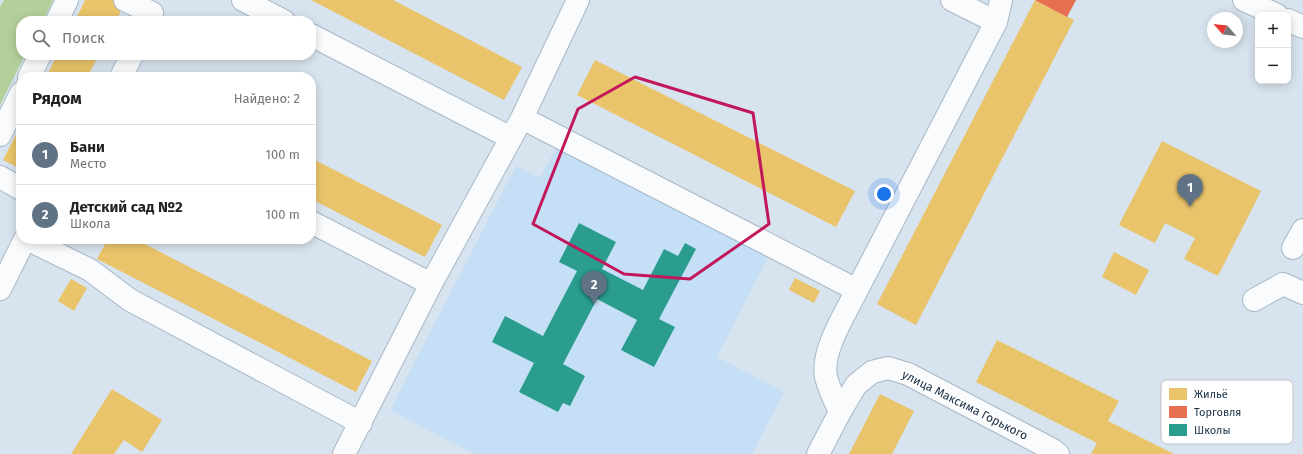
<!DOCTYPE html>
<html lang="ru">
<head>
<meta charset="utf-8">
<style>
	body { margin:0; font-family:"Fira Sans",sans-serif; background:#f2f2f2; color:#222 }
	.controls { position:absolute; right:12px; top:12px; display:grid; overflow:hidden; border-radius:8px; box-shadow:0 2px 10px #0003 }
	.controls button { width:36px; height:36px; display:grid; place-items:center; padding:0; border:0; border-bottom:1px solid #e0e0e0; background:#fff; color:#222; font:20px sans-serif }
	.compass { position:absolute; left:1207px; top:12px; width:36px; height:36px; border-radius:50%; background:#fff; box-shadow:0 2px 10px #0003; rotate:297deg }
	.you { position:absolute; left:884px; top:194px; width:14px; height:14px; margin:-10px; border:3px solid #fff; border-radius:50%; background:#1a73e8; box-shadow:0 0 0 6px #1a73e833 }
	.badge { display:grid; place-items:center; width:26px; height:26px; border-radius:50%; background:#607384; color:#fff; font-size:13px; font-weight:700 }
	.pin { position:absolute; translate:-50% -33px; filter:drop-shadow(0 1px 2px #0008) }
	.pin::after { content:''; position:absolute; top:21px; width:14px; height:12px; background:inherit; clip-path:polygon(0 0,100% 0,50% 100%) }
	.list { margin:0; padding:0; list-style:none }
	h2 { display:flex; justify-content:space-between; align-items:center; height:52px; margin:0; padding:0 16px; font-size:17px }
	h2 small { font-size:13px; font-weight:400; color:#767676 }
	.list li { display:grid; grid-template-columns:26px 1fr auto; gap:12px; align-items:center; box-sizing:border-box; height:60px; padding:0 16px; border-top:1px solid #e0e0e0 }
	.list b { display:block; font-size:15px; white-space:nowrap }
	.list p { margin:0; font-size:13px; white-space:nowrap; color:#767676 }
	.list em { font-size:13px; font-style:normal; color:#767676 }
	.icon { flex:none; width:22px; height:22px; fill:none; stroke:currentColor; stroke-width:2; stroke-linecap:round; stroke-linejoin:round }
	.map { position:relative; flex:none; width:1303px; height:454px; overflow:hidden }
	.search { position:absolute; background:#fff; box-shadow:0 2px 10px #0003; left:16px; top:16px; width:300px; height:44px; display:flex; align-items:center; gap:10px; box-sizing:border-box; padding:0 14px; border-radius:16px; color:#767676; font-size:15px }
	.panel { position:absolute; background:#fff; box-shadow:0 2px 10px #0003; left:16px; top:72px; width:300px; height:172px; border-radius:16px }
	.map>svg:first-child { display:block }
	.built { fill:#c5dff7 }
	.green { fill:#b4d09a }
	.homes { fill:#e9c46a }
	.shops { fill:#e76f51 }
	.schools { fill:#2a9d8f }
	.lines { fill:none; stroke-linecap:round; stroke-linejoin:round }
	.minor-casing { stroke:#a8b8c7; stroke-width:24 }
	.minor { stroke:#f9fbfc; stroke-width:22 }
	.marked { fill:none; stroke:#c2185b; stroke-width:3; stroke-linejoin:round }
	.labels { text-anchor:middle; stroke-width:4; stroke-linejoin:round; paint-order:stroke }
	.street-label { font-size:12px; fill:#20364b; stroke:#fff }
	.key { fill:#fff; stroke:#bcc3c9; stroke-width:1 }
	.key-label { font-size:11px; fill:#20364b }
</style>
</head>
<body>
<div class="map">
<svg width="1303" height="454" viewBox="0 0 1303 454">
	<rect width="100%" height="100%" fill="#d7e3ee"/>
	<path class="built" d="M560 141 771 251 717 357 784 392 752 454H474L390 410 516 166 540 178Z"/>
	<path class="green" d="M4 0H53L43 21H21V55H25L0 105V7Z"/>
	<path class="homes" d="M85 0H119L125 3 116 21H75Z
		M311 0H393L522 67 504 100Z
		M1035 0 1074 20 916 325 877 304Z
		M57 55H99L87 77H46Z
		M595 60 855 191 836 227 577 95Z
		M21 125V169L3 160Z
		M1162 141 1261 191 1218 276 1184 259 1195 238 1165 223 1155 243 1119 225Z
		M311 158 442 225 425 257 311 199Z
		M108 239H135L372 361 356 392 97 259Z
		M1114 252 1149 270 1136 295 1102 277Z
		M795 278 820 291 814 303 789 290Z
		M71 279 87 288 74 311 58 301Z
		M997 340 1119 401 1108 421 1174 454H1091L1097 443 976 382Z
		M112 389 162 420 142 452 124 440 114 454H71Z
		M880 394 914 411 892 454H849Z"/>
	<path class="shops" d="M1035 0H1076L1067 17Z"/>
	<path class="schools" d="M579 223 616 242 602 269 643 290 664 249 678 256 685 243 696 249 659 319 675 327 654 367 621 350 637 320 597 299 563 364 585 376 570 406 563 403 558 412 519 392 534 363 492 342 505 316 543 336 577 271 559 262Z"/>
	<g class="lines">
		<g class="minor-casing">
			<path id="minor" d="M125 0 152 13
				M243 0 284 21
				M1244 0 1277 15
				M1288 20 1303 27
				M57 21 67 0
				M996 22 1001 0
				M311 35 511 138
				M29 77 40 55
				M121 77 132 55
				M522 118 857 290C845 314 821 351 826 377 829 389 835 401 840 412
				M0 135 21 93
				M0 177 21 189
				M311 222 431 284
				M27 239 90 270 130 300 361 423
				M1293 248 1303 230
				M0 289 25 239
				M857 290 996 22 952 0
				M1254 300 1283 284 1303 293
				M344 454 431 284 522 118 578 0
				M818 454 840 412 856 385 872 372 888 368 908 374 1053 450 1058 454"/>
		</g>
		<use href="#minor" class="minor"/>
	</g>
	<path class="marked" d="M635 77 753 113 769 224 690 279 624 274 533 224 578 109Z"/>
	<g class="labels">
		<g class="street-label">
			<text transform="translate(965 405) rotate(27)" y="4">улица Максима Горького</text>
		</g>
	</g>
	<rect x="1161" y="380" width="132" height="64" rx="6" class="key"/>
	<rect x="1169" y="388" width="18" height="12" fill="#e9c46a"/>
	<rect x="1169" y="406" width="18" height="12" fill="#e76f51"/>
	<rect x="1169" y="424" width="18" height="12" fill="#2a9d8f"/>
	<g class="key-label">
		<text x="1194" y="398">Жильё</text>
		<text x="1194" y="416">Торговля</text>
		<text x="1194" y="434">Школы</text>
	</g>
</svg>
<div class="controls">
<button>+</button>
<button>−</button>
</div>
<svg class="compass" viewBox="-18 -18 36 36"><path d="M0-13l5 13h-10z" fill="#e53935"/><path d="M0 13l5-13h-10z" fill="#767676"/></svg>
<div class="you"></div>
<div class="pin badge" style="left:1190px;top:207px">1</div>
<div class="pin badge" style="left:594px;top:304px">2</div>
<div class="search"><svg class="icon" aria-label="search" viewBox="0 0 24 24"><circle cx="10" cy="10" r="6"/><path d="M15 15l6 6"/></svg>Поиск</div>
<section class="panel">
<h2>Рядом<small>Найдено: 2</small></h2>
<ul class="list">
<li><span class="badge">1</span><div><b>Бани</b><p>Место</p></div><em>100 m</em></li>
<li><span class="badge">2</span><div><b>Детский сад №2</b><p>Школа</p></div><em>100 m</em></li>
</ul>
</section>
</div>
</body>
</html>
